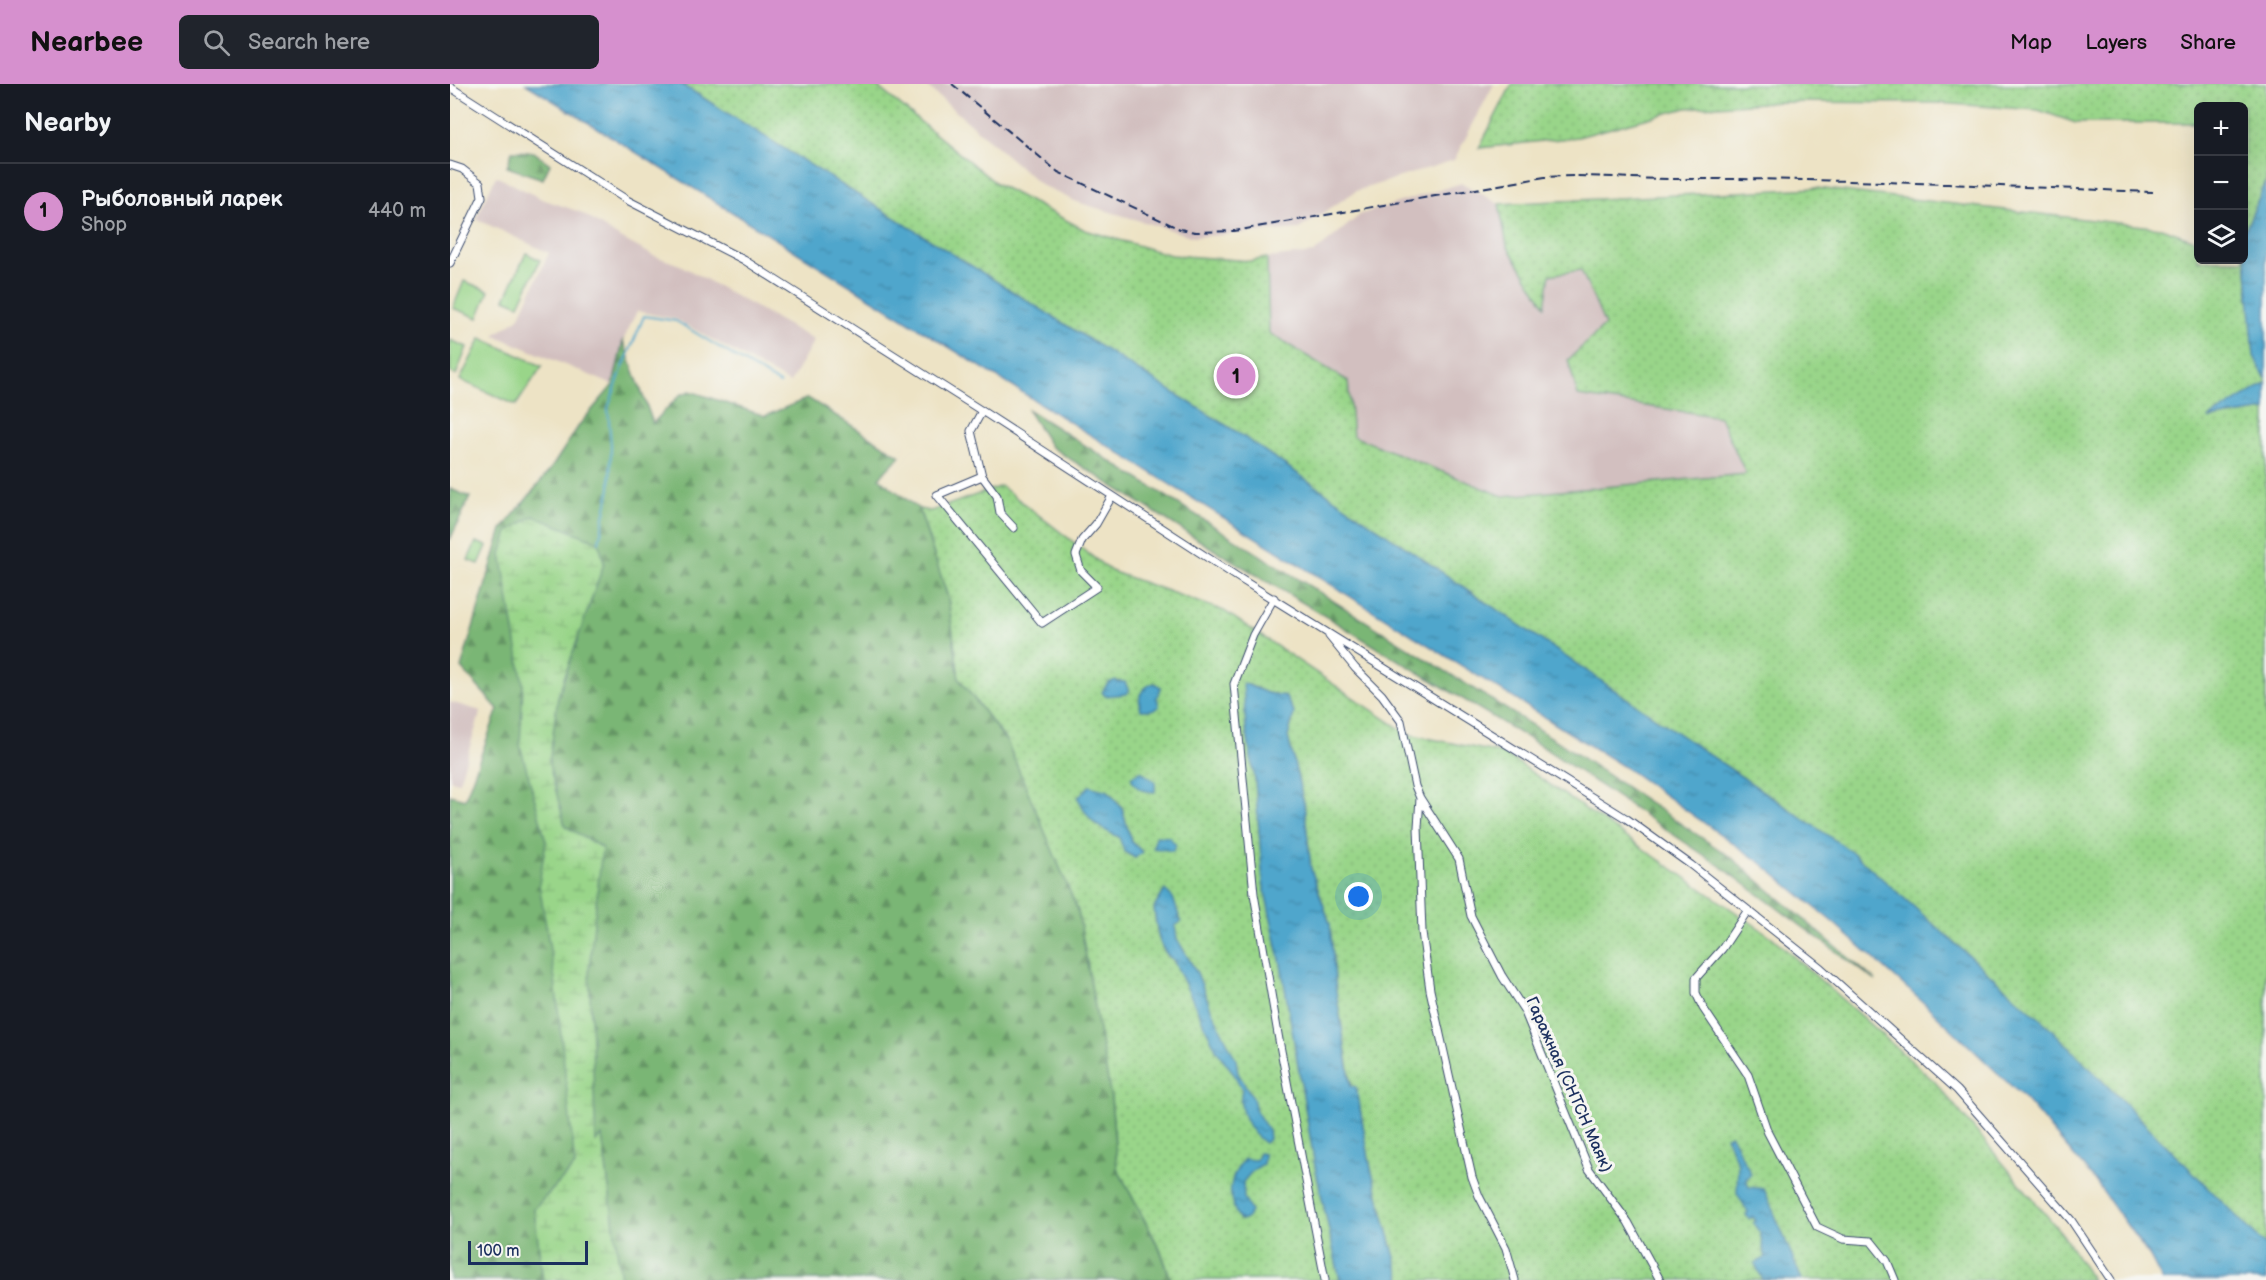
<!DOCTYPE html>
<html lang="en">
<head>
<meta charset="utf-8">
<style>
	body { margin:0; font-family:"Balsamiq Sans",sans-serif; background:#20242c; color:#f1f3f6 }
	.controls { position:absolute; right:18px; top:18px; display:grid; overflow:hidden; border-radius:9px; box-shadow:0 6px 24px #0002 }
	.controls button { width:54px; height:54px; display:grid; place-items:center; padding:0; border:0; border-bottom:2px solid #363941; background:#171b24; color:#f1f3f6; font:30px sans-serif }
	.scale { position:absolute; left:18px; bottom:15px; width:120px; box-sizing:border-box; padding-left:6px; border:3px solid #1b2f5e; border-top:0; font-size:16px; line-height:21px; white-space:nowrap; color:#1b2f5e; -webkit-text-stroke:4px #f6f6f2; paint-order:stroke }
	.you { position:absolute; left:909px; top:813px; width:21px; height:21px; margin:-15px; border:4px solid #fff; border-radius:50%; background:#1a73e8; box-shadow:0 0 0 9px #1a73e833 }
	.badge { display:grid; place-items:center; width:39px; height:39px; border-radius:50%; background:#d690ce; color:#111; font-size:20px; font-weight:700 }
	.pin { position:absolute; translate:-50% -50%; border:3px solid #fff; box-shadow:0 2px 6px #0006 }
	.list { margin:0; padding:0; list-style:none }
	h2 { display:flex; justify-content:space-between; align-items:center; height:78px; margin:0; padding:0 24px; font-size:26px }
	h2 small { font-size:20px; font-weight:400; color:#9ea1a6 }
	.list li { display:grid; grid-template-columns:39px 1fr auto; gap:18px; align-items:center; box-sizing:border-box; height:96px; padding:0 24px; border-top:2px solid #363941 }
	.list b { display:block; font-size:22px; white-space:nowrap }
	.list p { margin:0; font-size:20px; white-space:nowrap; color:#9ea1a6 }
	.list em { font-size:20px; font-style:normal; color:#9ea1a6 }
	.icon { flex:none; width:33px; height:33px; fill:none; stroke:currentColor; stroke-width:2; stroke-linecap:round; stroke-linejoin:round }
	.map { position:relative; flex:none; width:1816px; height:1196px; overflow:hidden }
	header { display:flex; align-items:center; gap:36px; box-sizing:border-box; height:84px; padding:0 30px; background:#d690ce; color:#111 }
	header strong { font-size:28px }
	nav { display:flex; gap:33px; margin-inline-start:auto; font-size:21px }
	.search { width:420px; height:54px; background:#20242c; display:flex; align-items:center; gap:15px; box-sizing:border-box; padding:0 21px; border-radius:9px; color:#9ea1a6; font-size:22px }
	main { display:flex }
	aside { flex:1; background:#171b24 }
	.map>svg:first-child { display:block }
	.industrial { fill:#d2bfbf }
	.grass { fill:url(#grass-dots); stroke:#5a8274; stroke-width:1.5; fill-rule:evenodd }
	.forest { fill:url(#forest-firs); stroke:#4a726a; stroke-width:1.5 }
	.wetland { fill:url(#wetland-marsh); stroke:#5a8274; stroke-width:1.5 }
	.park { fill:#99d589; stroke:#5a8274; stroke-width:1.5 }
	.water { fill:url(#water-ripples); stroke:#356a95; stroke-width:1.5 }
	.lines { fill:none; stroke-linecap:round; stroke-linejoin:round }
	.stream { stroke:#4fa6cc; stroke-width:2 }
	.street-casing { stroke:#3a4a6d; stroke-width:9 }
	.street { stroke:#fff; stroke-width:7 }
	.rail { stroke:#1b2f5e; stroke-width:2; stroke-dasharray:9 4.5; stroke-linecap:butt }
	.labels { text-anchor:middle; stroke-width:6; stroke-linejoin:round; paint-order:stroke }
	.street-label { font-size:16px; fill:#1b2f5e; stroke:#f6f6f2 }
</style>
</head>
<body>
<header>
<strong>Nearbee</strong>
<div class="search"><svg class="icon" aria-label="search" viewBox="0 0 24 24"><circle cx="10" cy="10" r="6"/><path d="M15 15l6 6"/></svg>Search here</div>
<nav><a>Map</a><a>Layers</a><a>Share</a></nav>
</header>
<main>
<aside>
<h2>Nearby<small></small></h2>
<ul class="list">
<li><span class="badge">1</span><div><b>Рыболовный ларек</b><p>Shop</p></div><em>440 m</em></li>
</ul>
</aside>
<div class="map">
<svg width="1816" height="1196" viewBox="0 0 1816 1196">
	<defs>
		<pattern id="grass-dots" width="8" height="8" patternUnits="userSpaceOnUse" patternTransform="scale(1.5)"><rect width="8" height="8" fill="#99d589"/><path d="M2 2h.1M6 6h.1" fill="none" stroke="#83b779" stroke-width="1.8" stroke-linecap="round"/></pattern>
		<pattern id="forest-firs" width="22" height="20" patternUnits="userSpaceOnUse" patternTransform="scale(1.5)"><rect width="22" height="20" fill="#7ab675"/><path d="M5 1l3.5 6h-7zM16 11l3.5 6h-7z" fill="#639463"/></pattern>
		<pattern id="wetland-marsh" width="20" height="14" patternUnits="userSpaceOnUse" patternTransform="scale(1.5)"><rect width="20" height="14" fill="#99d589"/><path d="M1 5h8M5 5V1M11 12h8M15 12V8" fill="none" stroke="#83b779"/></pattern>
		<pattern id="water-ripples" width="26" height="14" patternUnits="userSpaceOnUse" patternTransform="scale(1.5)"><rect width="26" height="14" fill="#4fa6cc"/><path d="M2 4q2-2 4 0t4 0M15 11q2-2 4 0t4 0" fill="none" stroke="#4188a9"/></pattern>
	</defs>
	<rect width="100%" height="100%" fill="#f6f6f2"/>
	<filter id="ink" filterUnits="userSpaceOnUse"><feTurbulence type="fractalNoise" baseFrequency=".0167" numOctaves="2"/><feDisplacementMap in="SourceGraphic" scale="12" xChannelSelector="R" yChannelSelector="G"/><feConvolveMatrix kernelMatrix="1 2 1 2 8 2 1 2 1" color-interpolation-filters="sRGB"/></filter>
	<filter id="wash" filterUnits="userSpaceOnUse"><feTurbulence type="fractalNoise" baseFrequency=".008" numOctaves="4" result="noise"/><feDisplacementMap in="SourceGraphic" scale="24" xChannelSelector="R" yChannelSelector="G"/><feGaussianBlur stdDeviation="1.35" result="paint"/><feColorMatrix in="noise" values="0 0 0 0 0 0 0 0 0 0 0 0 0 0 0 0 0 1.4 0 .05"/><feComposite in="paint" operator="in"/></filter>
	<g filter="url(#wash)">
		<rect width="100%" height="100%" fill="#ede3c5"/>
		<path class="industrial" d="M474 0H1044L1004 76 906 107 849 145 744 153 627 118 591 101Z
			M46 92 92 115 130 128 167 152 202 171 230 181 364 256 340 299 226 235 187 227 173 257 163 301 44 251 69 234 99 169 26 135Z
			M1012 99 1049 120 1057 162 1095 220 1100 191 1131 186 1156 242 1118 276 1128 312 1270 333 1296 391 1052 412 903 352 898 297 819 249 817 174 864 169 911 130Z
			M0 618 31 627 9 698 0 696Z"/>
		<path class="grass" d="M231 0H424L547 100 635 146 721 171 801 177 817 174 819 249 898 297 903 352 1053 412 1296 390 1270 333 1128 312 1118 276 1155 241 1131 186 1100 191 1095 222 1057 162 1049 120 1366 104 1711 144 1748 157V176H1794V22H1748V39H1626L1588 26 1486 19 1329 18 1236 24 1128 53 1029 64 1062 0H1816V98L1794 149 1804 272 1816 295V299L1760 335 1816 326V1162L1598 942 1402 768 785 347Z
			M551 402 661 487 774 527 958 650 1055 670 1322 853 1485 998 1613 1151 1642 1196H951L921 1085 906 1004 902 1003 886 907 880 840 861 785 854 720 838 653 844 629 835 612 817 609 794 599 796 644 805 696 813 798 831 880 865 1082 890 1196H721L711 1167 667 1084 661 1014 557 658 509 595 498 514 469 425 481 427ZM658 707 672 723 681 757 692 768 685 774 674 767ZM715 806 727 855 747 889 761 925 767 967 724 877C706 864 707 844 704 824Z"/>
		<path class="forest" d="M62 67 84 68 100 80 93 95 57 83Z
			M173 257 203 339 230 311 240 307 315 332 358 314 450 372 429 394 469 425 498 514 509 595 557 658 628 827 661 1014 667 1084 711 1168 721 1196H171L152 1053 84 1125 93 1196H0V711L15 715 48 625 11 584 52 445 100 386 130 340 163 301Z
			M577 325 1107 657 1282 774 1426 897 1273 784 1091 662 755 460 601 363Z
			M0 405 20 413 0 456Z"/>
		<path class="wetland" d="M83 432 149 458 154 479 108 612 99 680 115 742 152 764 139 886 146 1058 152 1052 171 1196H93L84 1125 125 1082 105 896 89 800 96 757 70 661 73 600 51 470 58 448Z"/>
		<path class="park" d="M76 169 90 176 69 221 55 215Z
			M14 197 39 207 28 234 3 224Z
			M31 254 92 282 66 321 10 296Z
			M0 256 17 263 6 291 0 288Z
			M26 458 37 462 29 480 18 476Z"/>
		<path class="water" d="M76 0H231L785 347 1402 768 1598 942 1816 1162V1196H1712L1700 1173 1643 1094 1575 1015 1476 921 1385 840 1311 779 1176 684Z
			M1816 98V295L1804 272 1794 149Z
			M1816 299V326L1758 335Z
			M666 596 667 598H675L679 607 676 610 655 612 652 608 658 599Z
			M704 599 711 603 707 613 709 623 701 626H691C687 612 691 604 704 599Z
			M793 599 817 609 835 612 844 629 838 653 854 720 861 785 880 840 886 907 901 1002 906 1003 921 1085 951 1196H890L865 1082 831 880 813 798 805 696 796 644Z
			M691 687 705 698V708C693 707 686 706 681 693Z
			M639 702 658 707 672 724 681 757 692 768 685 774 674 767 669 753C646 743 639 737 628 714Z
			M706 752 719 753 726 761 723 767 703 764Z
			M715 806 723 814 731 838 725 842 727 855 747 889 761 925 786 976 788 989 803 1014 806 1027 818 1046 819 1055 815 1059C798 1048 787 1024 792 1005L782 987 767 967 724 877C707 864 707 844 704 824Z
			M1281 1051 1301 1090 1296 1095 1299 1103 1314 1105 1352 1196H1313L1305 1180 1315 1173 1310 1149 1303 1139 1306 1137 1303 1133 1299 1135 1296 1131 1298 1128 1287 1109 1288 1080 1276 1052Z
			M809 1069 814 1070 813 1080 803 1086 793 1098 794 1114 801 1128 795 1136H790C776 1114 778 1095 794 1075L806 1076Z"/>
		<g class="lines">
			<path class="stream" d="M149 458 160 404 161 361 158 324 171 288 194 232 226 237 330 300"/>
		</g>
	</g>
	<g filter="url(#ink)">
		<g class="lines">
			<g class="street-casing">
				<path id="street" d="M0 3 177 116 294 176 532 327 789 494 1177 735 1241 781 1371 884 1507 1006 1621 1136 1661 1196
					M0 81 12 85 30 99 32 113 0 179
					M532 327 521 347 532 392 547 412 550 429 564 444
					M532 392 487 411 592 539 647 503 631 487 626 471 632 456 646 440 662 412
					M824 514 803 551 784 600 804 810 829 956 875 1196
					M879 552 905 584 932 611 951 637 965 702 970 714 968 743 972 848 980 906 1022 1093 1029 1112 1056 1164 1065 1196
					M970 714 1009 775 1021 832 1052 892 1074 926 1139 1085 1178 1138 1210 1196
					M1298 826 1272 865 1246 894V909L1253 924 1298 991 1318 1049 1367 1143 1393 1155 1421 1157 1437 1177 1445 1196"/>
			</g>
			<use href="#street" class="street"/>
			<path class="rail" d="M502 0 608 88 730 145 745 148 784 147 1095 93C1137 90 1179 95 1222 95 1382 94 1543 102 1703 108"/>
		</g>
	</g>
	<g class="labels">
		<g class="street-label">
			<text transform="translate(1120 1000) rotate(66)" y="6">Гаражная (СНТСН Маяк)</text>
		</g>
	</g>
</svg>
<div class="controls">
<button>+</button>
<button>−</button>
<button><svg class="icon" aria-label="layers" viewBox="0 0 24 24"><path d="M12 4l9 5-9 5-9-5zM3 14l9 5 9-5"/></svg></button>
</div>
<div class="scale">100 m</div>
<div class="you"></div>
<div class="pin badge" style="left:786px;top:292px">1</div>
</div>
</main>
</body>
</html>
